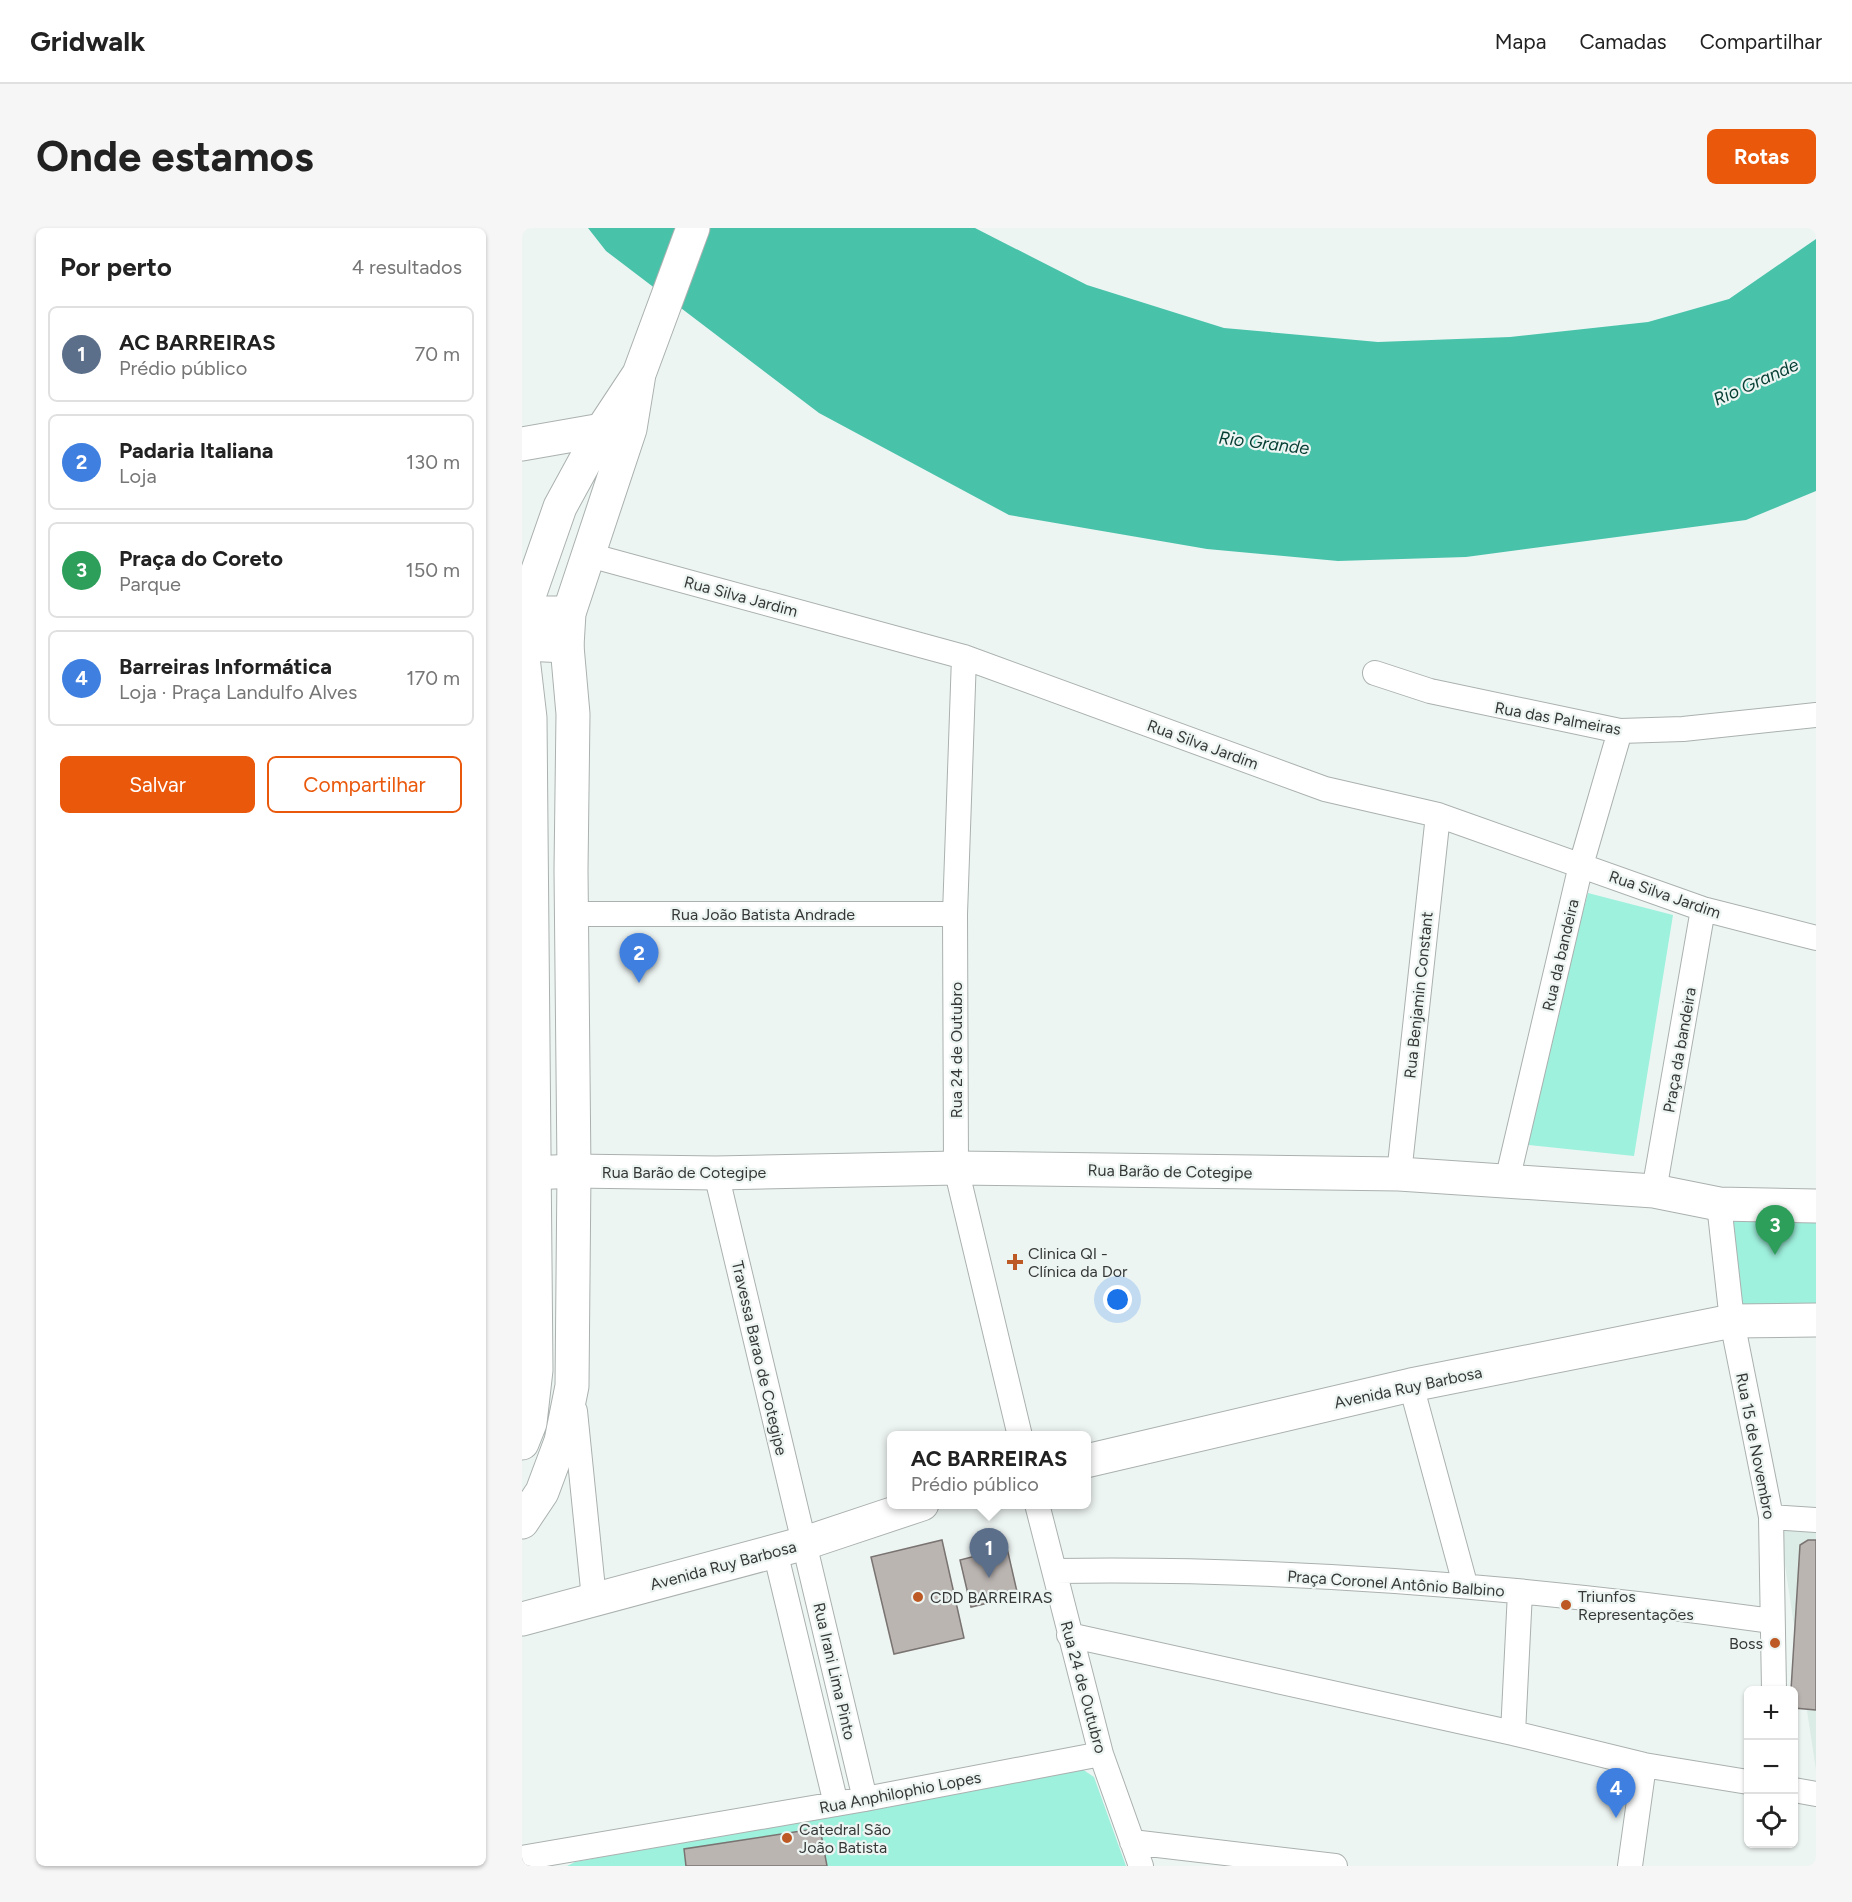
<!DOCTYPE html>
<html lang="pt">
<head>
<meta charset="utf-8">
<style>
	body { margin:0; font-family:Figtree,sans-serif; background:#f6f6f6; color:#222 }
	.controls { position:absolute; right:18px; bottom:18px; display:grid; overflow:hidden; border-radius:9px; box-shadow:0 2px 4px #0004 }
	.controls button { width:54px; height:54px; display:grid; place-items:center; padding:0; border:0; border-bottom:2px solid #e0e0e0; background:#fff; color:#222; font:30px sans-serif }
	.you { position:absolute; left:596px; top:1072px; width:21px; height:21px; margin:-15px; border:4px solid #fff; border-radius:50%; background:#1a73e8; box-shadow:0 0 0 9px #1a73e833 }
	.badge { display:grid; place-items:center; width:39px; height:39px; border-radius:50%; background:#ea580c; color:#fff; font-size:20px; font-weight:700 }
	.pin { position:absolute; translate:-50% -50px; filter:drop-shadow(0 2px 3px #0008) }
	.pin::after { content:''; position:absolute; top:32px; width:21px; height:18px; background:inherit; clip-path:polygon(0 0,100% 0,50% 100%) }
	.popup { position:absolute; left:365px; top:1203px; width:204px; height:78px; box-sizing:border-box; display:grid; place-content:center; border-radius:9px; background:#fff; filter:drop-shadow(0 2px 4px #0005); font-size:20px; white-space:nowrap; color:#767676 }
	.popup b { font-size:22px; color:#222 }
	.popup::after { content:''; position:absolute; left:50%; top:100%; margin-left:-12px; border:12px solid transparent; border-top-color:#fff }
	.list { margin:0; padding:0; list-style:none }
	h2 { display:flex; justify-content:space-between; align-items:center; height:78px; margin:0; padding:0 24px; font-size:26px }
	h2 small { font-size:20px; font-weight:400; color:#767676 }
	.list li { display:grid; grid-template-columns:39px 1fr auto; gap:18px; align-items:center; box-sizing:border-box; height:96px; margin:0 12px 12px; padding:0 12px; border:2px solid #e0e0e0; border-radius:9px }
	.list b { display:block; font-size:22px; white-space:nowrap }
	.list p { margin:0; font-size:20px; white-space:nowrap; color:#767676 }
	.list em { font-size:20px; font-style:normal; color:#767676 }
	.actions { display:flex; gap:12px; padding:18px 24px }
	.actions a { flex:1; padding:14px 0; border:2px solid #ea580c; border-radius:9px; text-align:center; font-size:21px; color:#ea580c }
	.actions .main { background:#ea580c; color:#fff }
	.icon { flex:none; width:33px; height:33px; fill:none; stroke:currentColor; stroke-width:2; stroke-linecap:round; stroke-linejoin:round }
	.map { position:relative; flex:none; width:1294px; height:1638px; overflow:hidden; border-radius:9px }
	header { display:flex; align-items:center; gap:36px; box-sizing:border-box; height:84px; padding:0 30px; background:#fff; border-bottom:2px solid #e0e0e0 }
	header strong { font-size:28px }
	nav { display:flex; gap:33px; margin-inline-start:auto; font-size:21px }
	.intro { display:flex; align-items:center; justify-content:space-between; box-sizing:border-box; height:144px; padding:0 36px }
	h1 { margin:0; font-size:42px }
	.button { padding:15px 27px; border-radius:9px; background:#ea580c; color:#fff; font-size:21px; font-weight:700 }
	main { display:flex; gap:36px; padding:0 36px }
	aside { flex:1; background:#fff; border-radius:9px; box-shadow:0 2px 4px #0004 }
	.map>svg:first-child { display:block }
	.built { fill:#dbebe6 }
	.green { fill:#9ef1dd }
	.water { fill:#49c2aa }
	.building { fill:#bbb5b2; stroke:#797371; stroke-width:1.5 }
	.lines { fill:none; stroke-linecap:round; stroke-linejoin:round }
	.street-casing { stroke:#aab1af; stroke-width:26 }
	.secondary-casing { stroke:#aab1af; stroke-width:35 }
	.primary-casing { stroke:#aab1af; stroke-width:35 }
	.highway-casing { stroke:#aab1af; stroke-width:35 }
	.street { stroke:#fff; stroke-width:24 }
	.secondary { stroke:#fff; stroke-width:33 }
	.primary { stroke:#fff; stroke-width:33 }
	.highway { stroke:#fff; stroke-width:33 }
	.poi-dot { fill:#bd5924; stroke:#edf5f3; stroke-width:2 }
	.labels { text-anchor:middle; stroke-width:4.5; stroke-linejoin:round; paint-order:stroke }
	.street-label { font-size:16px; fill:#353837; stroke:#edf5f3 }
	.poi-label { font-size:16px; fill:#353837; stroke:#edf5f3; text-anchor:start }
	.water-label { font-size:18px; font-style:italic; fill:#063e34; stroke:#edf5f3 }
</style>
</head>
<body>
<header>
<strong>Gridwalk</strong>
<nav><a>Mapa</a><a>Camadas</a><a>Compartilhar</a></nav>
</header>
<div class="intro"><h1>Onde estamos</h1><a class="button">Rotas</a></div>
<main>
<aside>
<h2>Por perto<small>4 resultados</small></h2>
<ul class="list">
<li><span class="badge" style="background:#5c6f8a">1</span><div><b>AC BARREIRAS</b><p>Prédio público</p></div><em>70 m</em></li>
<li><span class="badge" style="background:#3f7fe0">2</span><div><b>Padaria Italiana</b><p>Loja</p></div><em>130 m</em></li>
<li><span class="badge" style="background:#2e9e5b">3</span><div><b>Praça do Coreto</b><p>Parque</p></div><em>150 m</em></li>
<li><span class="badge" style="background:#3f7fe0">4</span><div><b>Barreiras Informática</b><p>Loja · Praça Landulfo Alves</p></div><em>170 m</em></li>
</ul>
<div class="actions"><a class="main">Salvar</a><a>Compartilhar</a></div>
</aside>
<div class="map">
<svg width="1294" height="1638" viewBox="0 0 1294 1638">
	<rect width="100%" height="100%" fill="#edf5f3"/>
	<path class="built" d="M1257 1298 1294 1301V1542Z"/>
	<path class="green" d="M1066 665 1151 687 1112 928 998 916Z
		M1202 972 1294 978V1076H1219Z
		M560 1541 572 1549 604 1638H45L53 1634Z"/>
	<path class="water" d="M66 0H453L565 57 702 100 856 114 988 109 1126 94 1207 71 1294 11V263L1224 292 944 329 816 333 685 321 487 287 297 185 84 23Z"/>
	<path class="building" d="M420 1312 442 1410 372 1426 349 1329Z
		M1286 1312H1294V1482L1272 1480V1462H1269L1278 1317Z
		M485 1320 496 1368 449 1379 438 1332Z
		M298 1600 305 1638H164L162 1621Z"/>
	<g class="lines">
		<g class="street-casing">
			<path id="street" d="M67 327 442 429 803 561 916 587 1181 681 1294 710
				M442 429 433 686 434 940 498 1208
				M853 445 908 463 1098 503 1161 501 1294 487
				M49 686H433
				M194 945 343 1571
				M877 946 916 587
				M985 953 1059 637 1098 503
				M1132 963 1181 681
				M1197 976 1210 1093 1249 1289 1252 1462
				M889 1157 943 1356
				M53 1183 72 1371
				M515 1276 579 1526 619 1638
				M1249 1289 1294 1292
				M253 1323 314 1576
				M533 1343C772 1339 1012 1360 1250 1393
				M547 1407 991 1505 1122 1537 1226 1554
				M991 1505 998 1364
				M1272 1562 1294 1566
				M610 1614 813 1638
				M0 1630 343 1571 579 1526
				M1108 1638 1122 1537"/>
		</g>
		<g class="secondary-casing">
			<path id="secondary" d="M0 385H47
				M0 416 45 418
				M11 945 52 943 194 945 434 940 877 946 1132 963 1197 976 1294 978
				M564 1233 889 1157 1210 1093 1294 1092
				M0 1391 283 1315 400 1276"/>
		</g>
		<g class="primary-casing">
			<path id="primary" d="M0 216 80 202"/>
		</g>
		<g class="highway-casing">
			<path id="highway" d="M0 404 1 385 38 279 80 202 117 146 171 0
				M0 421 8 490 14 1142 8 1195 0 1215
				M0 1294 20 1264 39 1213 50 1158 52 943 49 642 51 486 45 418 47 385 108 201 117 146"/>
		</g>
		<use href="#street" class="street"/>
		<use href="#secondary" class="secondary"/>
		<use href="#primary" class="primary"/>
		<use href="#highway" class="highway"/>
	</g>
	<g class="poi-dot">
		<path d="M490 1025h6v6h6v6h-6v6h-6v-6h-6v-6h6z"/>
		<circle cx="396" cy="1369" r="6"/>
		<circle cx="1044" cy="1377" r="6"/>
		<circle cx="1253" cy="1415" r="6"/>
		<circle cx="265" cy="1610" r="6"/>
	</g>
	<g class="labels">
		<g class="street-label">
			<text transform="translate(219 368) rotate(15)" y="6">Rua Silva Jardim</text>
			<text transform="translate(1036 490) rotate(10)" y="6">Rua das Palmeiras</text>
			<text transform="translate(681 516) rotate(20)" y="6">Rua Silva Jardim</text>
			<text transform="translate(1143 666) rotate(19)" y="6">Rua Silva Jardim</text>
			<text x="241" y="692">Rua João Batista Andrade</text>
			<text transform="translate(1038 727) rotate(-77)" y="6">Rua da bandeira</text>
			<text transform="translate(896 767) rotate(-84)" y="6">Rua Benjamin Constant</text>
			<text transform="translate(434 822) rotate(-90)" y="6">Rua 24 de Outubro</text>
			<text transform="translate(1157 822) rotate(-80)" y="6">Praça da bandeira</text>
			<text transform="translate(648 943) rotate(1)" y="6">Rua Barão de Cotegipe</text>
			<text x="162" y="950">Rua Barão de Cotegipe</text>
			<text transform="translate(238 1130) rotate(77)" y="6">Travessa Barao de Cotegipe</text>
			<text transform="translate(886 1159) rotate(-12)" y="6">Avenida Ruy Barbosa</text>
			<text transform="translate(1234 1218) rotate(79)" y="6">Rua 15 de Novembro</text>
			<text transform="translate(201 1337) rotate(-15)" y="6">Avenida Ruy Barbosa</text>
			<text transform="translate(874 1355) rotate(4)" y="6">Praça Coronel Antônio Balbino</text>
			<text transform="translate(313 1443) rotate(77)" y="6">Rua Irani Lima Pinto</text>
			<text transform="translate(562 1459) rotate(75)" y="6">Rua 24 de Outubro</text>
			<text transform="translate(378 1564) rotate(-11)" y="6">Rua Anphilophio Lopes</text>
		</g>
		<g class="poi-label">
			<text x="506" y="1031">Clinica QI -<tspan x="506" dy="18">Clínica da Dor</tspan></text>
			<text x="1056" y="1374">Triunfos<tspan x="1056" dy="18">Representações</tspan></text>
			<text x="408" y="1375">CDD BARREIRAS</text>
			<text x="1241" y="1421" text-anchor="end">Boss</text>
			<text x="277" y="1607">Catedral São<tspan x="277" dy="18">João Batista</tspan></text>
		</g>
		<g class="water-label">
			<text transform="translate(1234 154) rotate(-24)" y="6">Rio Grande</text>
			<text transform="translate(742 215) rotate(7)" y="6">Rio Grande</text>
		</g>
	</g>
</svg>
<div class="controls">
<button>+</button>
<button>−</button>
<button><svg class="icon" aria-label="locate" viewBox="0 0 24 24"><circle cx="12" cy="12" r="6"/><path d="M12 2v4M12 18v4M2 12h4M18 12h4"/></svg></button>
</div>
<div class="you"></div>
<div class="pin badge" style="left:467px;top:1350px;background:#5c6f8a">1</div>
<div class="popup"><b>AC BARREIRAS</b>Prédio público</div>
<div class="pin badge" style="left:117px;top:755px;background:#3f7fe0">2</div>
<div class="pin badge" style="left:1253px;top:1027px;background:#2e9e5b">3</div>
<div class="pin badge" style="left:1094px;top:1590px;background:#3f7fe0">4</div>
</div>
</main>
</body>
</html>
